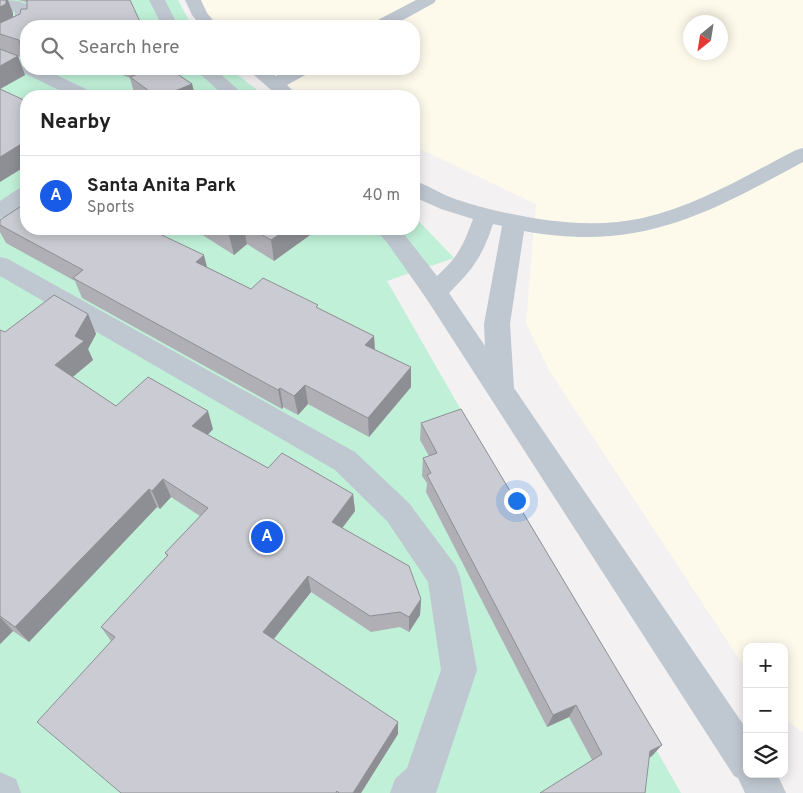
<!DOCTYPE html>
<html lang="en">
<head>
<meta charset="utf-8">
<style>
	body { margin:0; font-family:Overpass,sans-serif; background:#f2f2f2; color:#222 }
	.controls { position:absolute; right:15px; bottom:15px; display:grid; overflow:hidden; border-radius:10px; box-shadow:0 2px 12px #0003 }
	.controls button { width:45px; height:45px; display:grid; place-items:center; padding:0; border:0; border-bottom:1px solid #e0e0e0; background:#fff; color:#222; font:25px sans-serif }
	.compass { position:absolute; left:683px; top:15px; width:45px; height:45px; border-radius:50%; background:#fff; box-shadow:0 2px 12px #0003; rotate:210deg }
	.you { position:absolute; left:516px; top:500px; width:18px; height:18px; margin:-12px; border:4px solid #fff; border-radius:50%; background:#1a73e8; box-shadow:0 0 0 8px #1a73e833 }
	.badge { display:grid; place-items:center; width:32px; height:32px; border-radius:50%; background:#175be7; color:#fff; font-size:16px; font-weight:700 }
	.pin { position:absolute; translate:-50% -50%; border:2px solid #fff; box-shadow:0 1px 5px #0006 }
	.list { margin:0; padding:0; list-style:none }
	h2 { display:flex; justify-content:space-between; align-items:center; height:65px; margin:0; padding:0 20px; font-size:21px }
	h2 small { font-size:16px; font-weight:400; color:#767676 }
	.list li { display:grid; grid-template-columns:32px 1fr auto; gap:15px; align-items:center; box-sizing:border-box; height:80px; padding:0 20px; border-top:1px solid #e0e0e0 }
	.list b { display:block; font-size:19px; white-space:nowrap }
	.list p { margin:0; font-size:16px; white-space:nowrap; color:#767676 }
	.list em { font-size:16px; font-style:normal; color:#767676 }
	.icon { flex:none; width:28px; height:28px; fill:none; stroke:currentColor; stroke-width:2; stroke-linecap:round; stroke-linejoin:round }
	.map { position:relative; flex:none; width:803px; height:793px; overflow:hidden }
	.search { position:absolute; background:#fff; box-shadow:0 2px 12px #0003; left:20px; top:20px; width:400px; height:55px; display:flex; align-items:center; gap:12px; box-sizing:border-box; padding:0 18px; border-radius:20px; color:#767676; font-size:19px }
	.panel { position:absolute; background:#fff; box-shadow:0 2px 12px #0003; left:20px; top:90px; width:400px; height:145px; border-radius:20px }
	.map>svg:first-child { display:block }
	.commercial { fill:#fdfaec; fill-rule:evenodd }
	.green { fill:#c0f0d8 }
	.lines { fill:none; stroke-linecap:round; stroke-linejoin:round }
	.minor { fill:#bfc7d0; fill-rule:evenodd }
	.wall { fill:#afafb5 }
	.shaded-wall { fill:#8e8f94 }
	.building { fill:#cbccd3; stroke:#8e8f94 }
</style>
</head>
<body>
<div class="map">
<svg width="803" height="793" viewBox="0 0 803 793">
	<rect width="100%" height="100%" fill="#f3f1f1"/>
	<path class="commercial" d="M198 0H803V732L784 719V647H747V671L549 370 526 323 536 204 414 146V96H308L274 80 260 69H414V26H214ZM690 22H720V52H690Z"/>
	<path class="green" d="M0 0H178L192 26H26V69H230L265 96H26V229H414V216L454 258 387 281 681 793H0Z"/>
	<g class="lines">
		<path class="minor" d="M0 0C8 0 28 0 31 9 33 14 31 21 32 26H26V31L0 43V31L15 24V12L0 6Z
			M149 0H165L178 26H162Z
			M185 0H201L207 13 218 26H201L192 15Z
			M416 0H436L434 3 392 26H371L374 22Z
			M26 64V69H44L92 92 95 96H71L24 73 21 69Z
			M195 69H215L245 96H224Z
			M247 69H267L276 76 289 69H312L309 73 287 85 298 96H278Z
			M803 148V162C705 215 639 252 524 231L510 324 514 388 747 730V774H777L786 793H745L738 778 734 776 426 298 386 241 374 229H400L437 276C458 257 463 246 473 219L441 209 414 197V181C425 184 435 190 445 195 459 201 474 205 489 209 539 221 592 229 643 218 697 206 747 175 796 150ZM493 224 502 226 484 324 485 346 449 293C473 269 482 257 493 224Z
			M26 187V204L8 216 0 218V201L18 189Z
			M0 257 8 259 355 452 409 503 456 566 460 577 477 670 436 793H390L395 779 407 768 441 670 428 582 387 521 335 470 0 276Z
			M0 772 16 779 21 793H0Z"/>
	</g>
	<path class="wall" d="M0 0 13 13V17L20 14 27 9V2L18 0H130L26 26V63L25 58 17 56 25 75 0 89V182Z
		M108 69H170L192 84 195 96H135L130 78Z
		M0 220 207 267 251 289 318 308 374 336 375 350 411 367V387L369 437 308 404 298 415 283 407 282 409 82 298 75 281 6 243 0 232Z
		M193 229H317V230L274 261 247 244 234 255Z
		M88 314 96 334 88 349 93 360 73 377 116 406 213 429 208 435 268 468 353 494 355 511 342 528 421 599 420 615 409 632 400 627 371 632 311 592 274 639 398 734 361 793H121L111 641 101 627 167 556 165 553 200 516 171 497 160 509 157 507 29 642 13 631 0 644V330L5 332Z
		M421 423 652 756 649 757 592 760 569 717 547 727 426 492 427 483 422 476 423 458 429 456 420 440Z"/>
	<path class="shaded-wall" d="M6 0H8L13 13V23L0 30V7Z
		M18 56 25 75 0 89V66Z
		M192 84 195 96H163Z
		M26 141V166L0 182V157Z
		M236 229H244L247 244 234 255 229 235Z
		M287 229H317V230L274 261 271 240Z
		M204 255 209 275 196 262Z
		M88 314 96 334 88 349 93 360 64 384 55 365 75 336Z
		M374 336 375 355 365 345Z
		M411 367V387L369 437 368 418Z
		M305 385 308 404 298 415 294 396Z
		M280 388 283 407 282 409 278 390Z
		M208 411 213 429 198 445 192 426Z
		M163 479 171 497 160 509 152 491Z
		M149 489 157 507 29 642 15 627Z
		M353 494 355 511 334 539 332 522Z
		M308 576 311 592 268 646 263 632Z
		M421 599 420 615 409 632V617Z
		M0 617 13 631 0 644Z
		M576 705 569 717 547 727 553 715Z
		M398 722V734L361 793H353Z
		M662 745 652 756 641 762 650 751Z"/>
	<path class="building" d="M0 0H6V4L0 7Z
		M27 0H130L142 26H26V48H21L19 40 0 34V23L20 14 21 9H27Z
		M0 49 18 56 0 66Z
		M151 69H170L192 84 163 96H156L130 77Z
		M0 89 26 101V141L0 157Z
		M26 203V229H149L204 255 196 262 251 289 263 278 318 305 316 307 374 336 365 345 411 367 368 418 305 385 294 396 280 388 278 390 73 278 83 270 0 225V220Z
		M220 229H236L229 235Z
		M252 229H287L271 240Z
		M54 295 88 314 75 336 84 341 55 365 116 406 148 377 208 411 192 426 268 468 282 453 353 494 332 522 409 566 421 599 409 617 400 612 370 616 308 576 263 632 398 722 353 793H339L337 791 336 793H121L37 722 115 637 101 627 168 555 165 553 208 508 163 479 152 491 149 489 15 627 0 616V330L5 332Z
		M461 409 662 745 650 751 645 793H540L602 754 576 705 553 715 427 475 431 473 423 458 437 453 421 423Z"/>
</svg>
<div class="controls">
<button>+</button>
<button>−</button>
<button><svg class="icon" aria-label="layers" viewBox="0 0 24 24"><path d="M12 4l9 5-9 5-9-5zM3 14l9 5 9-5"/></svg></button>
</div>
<svg class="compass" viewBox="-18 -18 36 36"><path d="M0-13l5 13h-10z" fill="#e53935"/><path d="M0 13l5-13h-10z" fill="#767676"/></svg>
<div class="you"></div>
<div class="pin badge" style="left:267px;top:537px">A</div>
<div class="search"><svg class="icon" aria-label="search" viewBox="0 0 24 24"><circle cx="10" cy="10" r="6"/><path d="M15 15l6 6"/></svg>Search here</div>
<section class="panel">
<h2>Nearby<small></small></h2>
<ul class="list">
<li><span class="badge">A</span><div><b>Santa Anita Park</b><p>Sports</p></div><em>40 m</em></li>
</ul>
</section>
</div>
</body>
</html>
